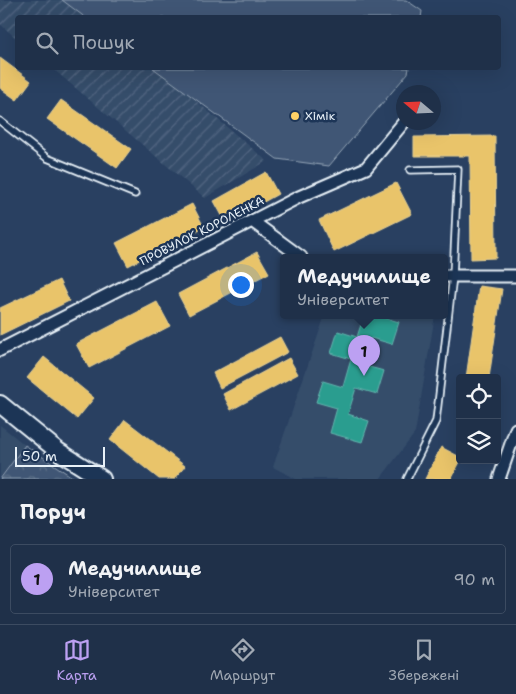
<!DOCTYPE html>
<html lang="uk">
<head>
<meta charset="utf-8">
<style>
	body { margin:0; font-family:"Shantell Sans",sans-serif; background:#273850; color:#f1f3f6 }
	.controls { position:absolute; right:15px; bottom:15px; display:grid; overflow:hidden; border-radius:5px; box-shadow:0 5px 20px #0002 }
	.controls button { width:45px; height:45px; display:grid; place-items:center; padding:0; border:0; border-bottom:1px solid #3c4b61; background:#1f3049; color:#f1f3f6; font:25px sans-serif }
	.compass { position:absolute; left:396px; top:85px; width:45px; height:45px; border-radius:50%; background:#1f3049; box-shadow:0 5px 20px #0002; rotate:289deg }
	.scale { position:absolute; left:15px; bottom:12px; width:90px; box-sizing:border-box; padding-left:5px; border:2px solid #e8f1f8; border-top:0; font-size:14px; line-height:18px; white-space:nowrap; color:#e8f1f8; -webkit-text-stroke:4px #1d3557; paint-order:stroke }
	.you { position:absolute; left:240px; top:284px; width:18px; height:18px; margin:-12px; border:4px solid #fff; border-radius:50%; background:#1a73e8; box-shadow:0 0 0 8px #1a73e833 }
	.badge { display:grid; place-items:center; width:32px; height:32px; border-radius:50%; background:#bca0f2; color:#111; font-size:16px; font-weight:700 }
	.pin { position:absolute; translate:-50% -41px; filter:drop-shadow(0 1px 2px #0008) }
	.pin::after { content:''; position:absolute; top:26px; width:18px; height:15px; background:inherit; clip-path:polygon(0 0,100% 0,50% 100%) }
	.popup { position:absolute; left:280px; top:254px; width:168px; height:65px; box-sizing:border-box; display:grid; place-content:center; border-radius:5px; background:#1f3049; filter:drop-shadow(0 1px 4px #0005); font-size:16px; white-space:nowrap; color:#a1a9b4 }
	.popup b { font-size:19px; color:#f1f3f6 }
	.popup::after { content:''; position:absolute; left:50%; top:100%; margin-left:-10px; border:10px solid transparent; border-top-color:#1f3049 }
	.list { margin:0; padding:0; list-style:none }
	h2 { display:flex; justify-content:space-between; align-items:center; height:65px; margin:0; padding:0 20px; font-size:21px }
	h2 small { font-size:16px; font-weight:400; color:#a1a9b4 }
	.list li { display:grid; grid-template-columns:32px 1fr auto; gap:15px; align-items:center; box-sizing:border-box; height:70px; margin:0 10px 10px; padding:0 10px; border:1px solid #3c4b61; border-radius:5px }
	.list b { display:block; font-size:19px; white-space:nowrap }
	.list p { margin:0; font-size:16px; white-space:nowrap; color:#a1a9b4 }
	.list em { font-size:16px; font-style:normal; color:#a1a9b4 }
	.icon { flex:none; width:28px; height:28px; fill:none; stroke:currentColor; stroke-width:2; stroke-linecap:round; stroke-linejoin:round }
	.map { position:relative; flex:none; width:516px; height:479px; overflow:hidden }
	.search { position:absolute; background:#1f3049; box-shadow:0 5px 20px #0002; left:15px; right:15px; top:15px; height:55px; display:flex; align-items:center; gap:12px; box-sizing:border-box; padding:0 18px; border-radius:5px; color:#a1a9b4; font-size:19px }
	.sheet { height:145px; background:#1f3049 }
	nav { display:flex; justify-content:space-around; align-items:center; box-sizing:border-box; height:70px; border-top:1px solid #3c4b61; background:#1f3049; font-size:14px; color:#a1a9b4 }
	nav a { display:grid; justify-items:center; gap:2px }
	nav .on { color:#bca0f2 }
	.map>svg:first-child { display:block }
	.built { fill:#364d6b }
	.industrial { fill:url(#industrial-furrows) }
	.park { fill:url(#park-crowns); stroke:#94a4b6 }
	.garden { fill:#415774; stroke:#94a4b6 }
	.homes { fill:#e9c46a; stroke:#e9d295 }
	.schools { fill:#2a9d8f; stroke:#63b6ae }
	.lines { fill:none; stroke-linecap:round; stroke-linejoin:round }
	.service-casing { stroke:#e8f1f8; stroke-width:9 }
	.minor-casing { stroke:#e8f1f8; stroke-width:15 }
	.secondary-casing { stroke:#e8f1f8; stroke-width:20 }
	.service { stroke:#1d3557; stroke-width:5.5 }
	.minor { stroke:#1d3557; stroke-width:11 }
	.secondary { stroke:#1d3557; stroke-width:16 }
	.poi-dot { fill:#ffd166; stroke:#1d3557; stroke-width:2 }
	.labels { text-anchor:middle; stroke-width:5; stroke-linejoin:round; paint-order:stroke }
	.poi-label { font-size:12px; fill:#e8f1f8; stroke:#1d3557; text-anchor:start }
	.street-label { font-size:12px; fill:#e8f1f8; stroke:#1d3557 }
</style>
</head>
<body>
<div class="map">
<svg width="516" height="479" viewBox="0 0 516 479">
	<defs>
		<pattern id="industrial-furrows" width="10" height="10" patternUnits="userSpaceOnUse" patternTransform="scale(1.25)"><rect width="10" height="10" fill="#364d6b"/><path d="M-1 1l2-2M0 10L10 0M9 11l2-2" fill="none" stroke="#536781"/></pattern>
		<pattern id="park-crowns" width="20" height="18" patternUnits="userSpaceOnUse" patternTransform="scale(1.25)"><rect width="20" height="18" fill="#415774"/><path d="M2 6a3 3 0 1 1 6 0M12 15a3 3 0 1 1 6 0" fill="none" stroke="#5c7089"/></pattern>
	</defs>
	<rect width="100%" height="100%" fill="#294061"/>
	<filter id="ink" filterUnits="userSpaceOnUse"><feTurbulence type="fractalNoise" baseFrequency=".02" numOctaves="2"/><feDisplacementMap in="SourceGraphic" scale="10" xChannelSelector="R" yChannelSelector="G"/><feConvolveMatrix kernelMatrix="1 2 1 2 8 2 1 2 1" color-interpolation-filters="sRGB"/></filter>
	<g filter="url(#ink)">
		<path class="built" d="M325 315H435L415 433 380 479H296L273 467Z
			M0 425 25 445 0 477Z"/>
		<path class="industrial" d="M0 0H90L98 17 18 18 17 39 0 24Z
			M52 68H157L267 161 205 198Z"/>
		<path class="park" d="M25 445 75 479H0Z"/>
		<path class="garden" d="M62 0H406L422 11 421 18H86Z
			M153 68H409L408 73 329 166 277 159Z"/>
		<path class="homes" d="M0 58 31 81 17 100 0 88Z
			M61 100 131 149 117 168 47 119Z
			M495 136 496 258 471 259 470 156H414V137Z
			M266 172 278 194 226 223 214 201Z
			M396 183 412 214 334 252 319 220Z
			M192 204 204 227 128 266 116 243Z
			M257 252 269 273 189 315 178 294Z
			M59 280 69 301 0 335V308Z
			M479 286 502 289 489 378H466Z
			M157 302 170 326 89 368 76 344Z
			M280 337 288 352 220 388 213 373Z
			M44 357 94 398 77 419 27 378Z
			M289 358 298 374 231 410 223 394Z
			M125 420 185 466 175 479H159L110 440Z
			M441 447 460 457 461 460 451 479H425Z"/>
		<path class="schools" d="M364 315H375L399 322 392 344 371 338 362 365 384 371 377 394 356 388 348 414 369 421 362 442 330 433 337 408 316 402 323 381 343 387 351 359 331 353 338 331 357 337Z"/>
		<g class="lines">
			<g class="service-casing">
				<path id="service" d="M0 121 47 158 135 194
					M407 479 436 421 453 276 458 169 410 170"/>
			</g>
			<g class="minor-casing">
				<path id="minor" d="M252 221 301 257
					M444 276H516
					M0 350 299 197 366 168 404 122
					M499 479 516 429"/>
			</g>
			<g class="secondary-casing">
				<path id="secondary" d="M0 404 58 451 102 479"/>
			</g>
			<use href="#service" class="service"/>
			<use href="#minor" class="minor"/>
			<use href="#secondary" class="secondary"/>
		</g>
	</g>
	<circle class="poi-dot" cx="295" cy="116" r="5"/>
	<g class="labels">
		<g class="poi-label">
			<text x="305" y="120">Хімік</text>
		</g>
		<g class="street-label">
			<text transform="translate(202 231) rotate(-27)" y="4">ПРОВУЛОК КОРОЛЕНКА</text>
		</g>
	</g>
</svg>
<div class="controls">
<button><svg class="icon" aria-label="locate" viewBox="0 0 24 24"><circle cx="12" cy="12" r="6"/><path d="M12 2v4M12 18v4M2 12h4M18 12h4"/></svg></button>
<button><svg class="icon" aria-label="layers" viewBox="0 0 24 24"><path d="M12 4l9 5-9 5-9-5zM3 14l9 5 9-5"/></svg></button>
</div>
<svg class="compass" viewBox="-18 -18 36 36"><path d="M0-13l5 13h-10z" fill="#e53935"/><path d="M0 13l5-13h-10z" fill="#a1a9b4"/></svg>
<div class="scale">50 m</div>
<div class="you"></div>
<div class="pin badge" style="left:364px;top:376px">1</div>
<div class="popup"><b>Медучилище</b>Університет</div>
<div class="search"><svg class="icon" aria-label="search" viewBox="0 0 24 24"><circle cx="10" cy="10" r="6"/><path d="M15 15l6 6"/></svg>Пошук</div>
</div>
<section class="sheet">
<h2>Поруч<small></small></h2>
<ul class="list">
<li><span class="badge">1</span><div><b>Медучилище</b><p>Університет</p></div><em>90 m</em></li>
</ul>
</section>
<nav>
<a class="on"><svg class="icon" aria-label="map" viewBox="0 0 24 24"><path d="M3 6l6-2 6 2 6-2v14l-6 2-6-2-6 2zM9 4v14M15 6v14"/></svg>Карта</a>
<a><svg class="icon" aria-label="directions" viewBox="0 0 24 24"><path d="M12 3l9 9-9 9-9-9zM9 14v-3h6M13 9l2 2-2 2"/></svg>Маршрут</a>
<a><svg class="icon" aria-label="saved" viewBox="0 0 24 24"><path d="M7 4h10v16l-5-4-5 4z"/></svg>Збережені</a>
</nav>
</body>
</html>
